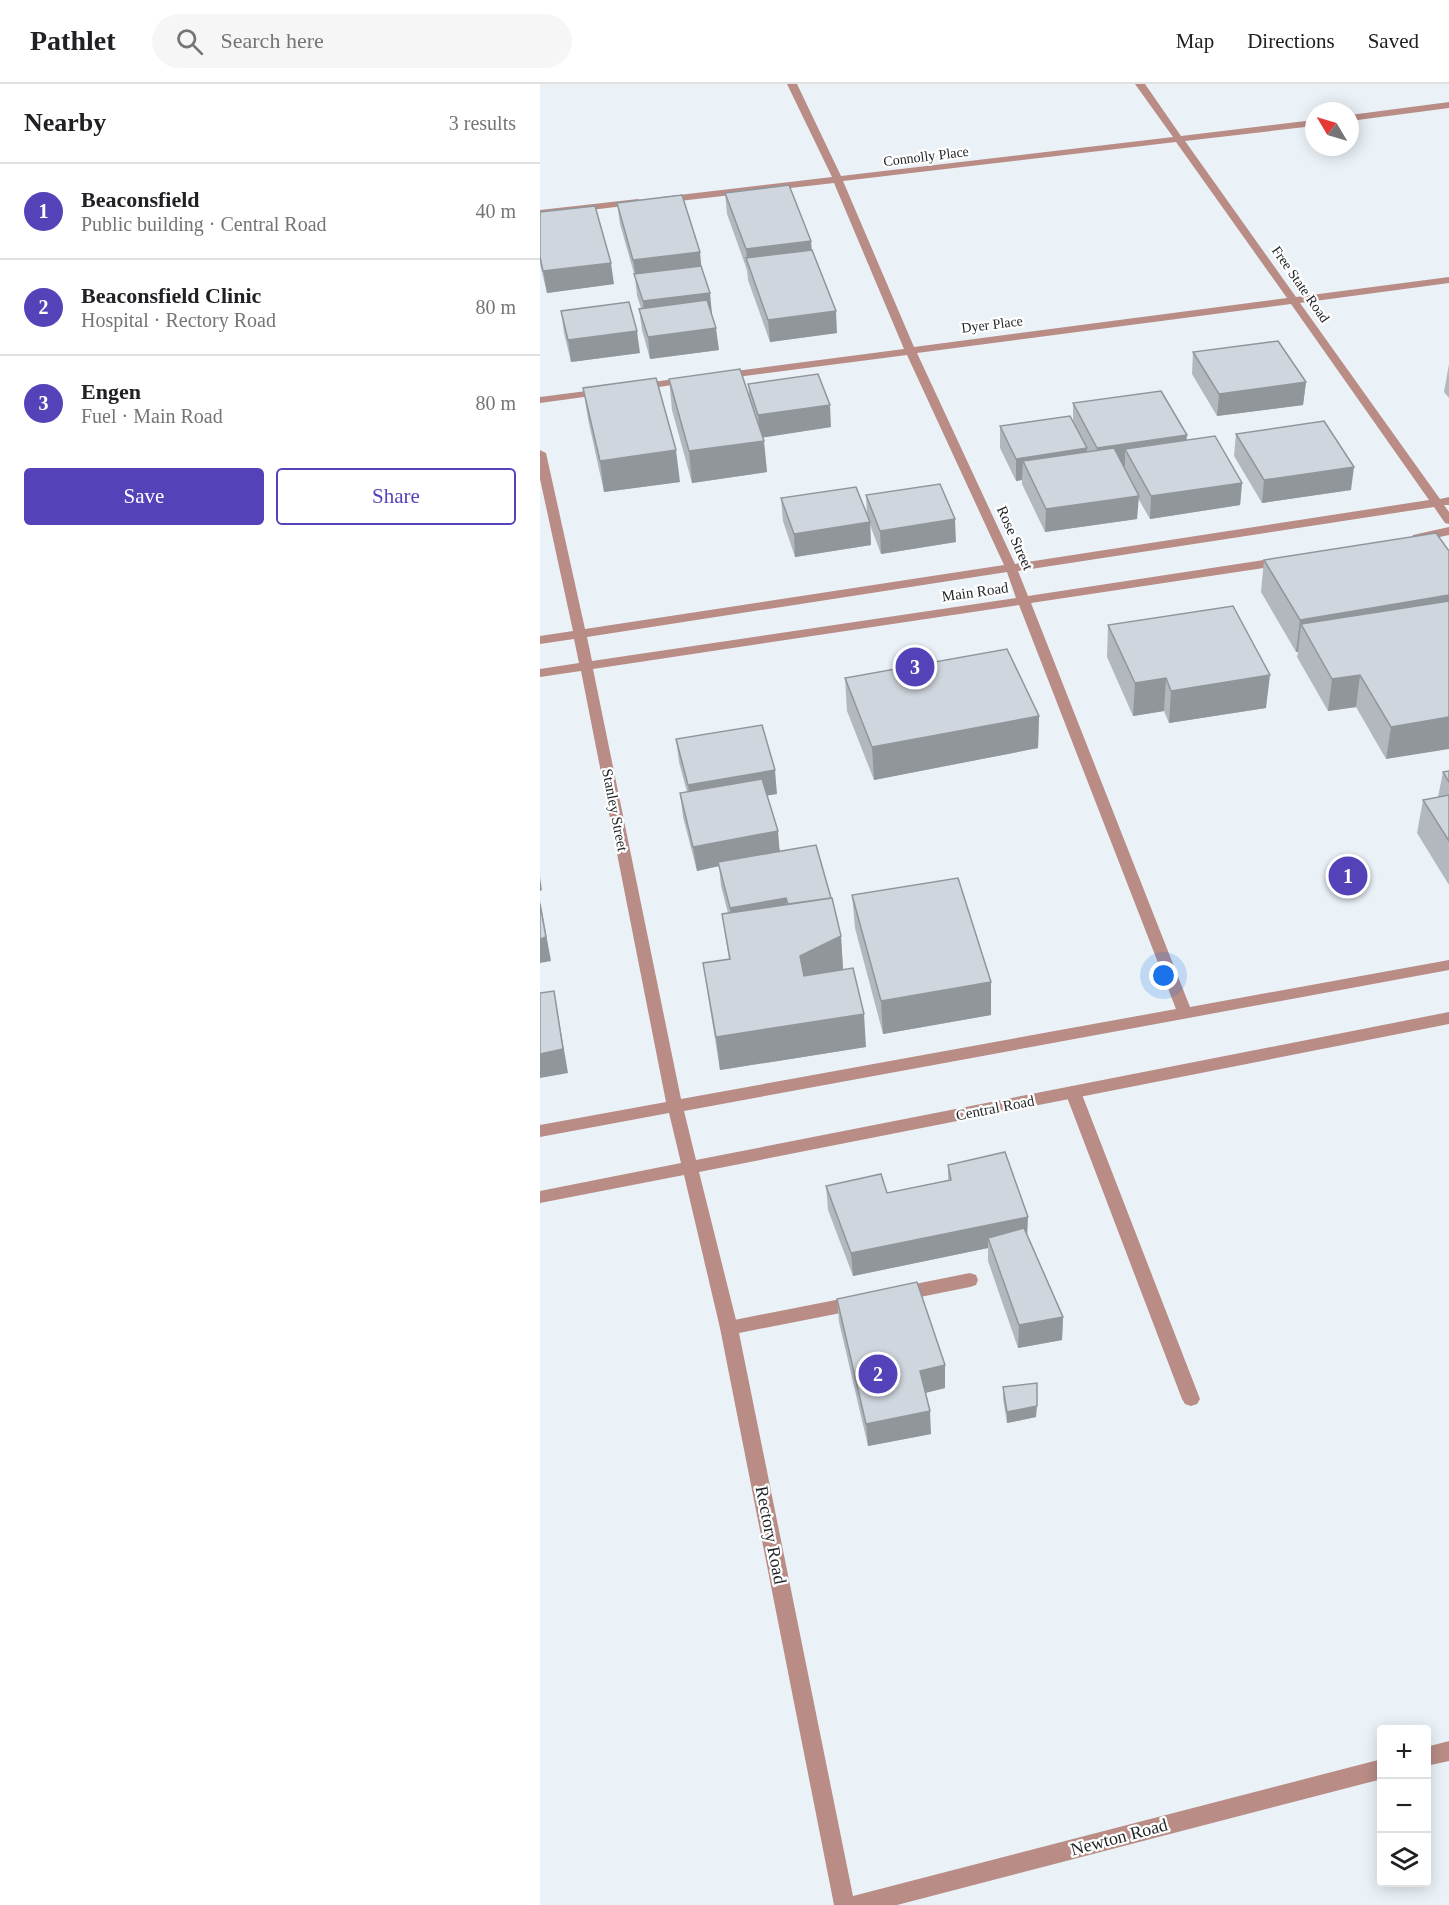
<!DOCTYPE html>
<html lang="en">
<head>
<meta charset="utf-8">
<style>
	body { margin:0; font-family:"Times New Roman",serif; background:#f6f6f6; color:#202124 }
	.controls { position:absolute; right:18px; bottom:18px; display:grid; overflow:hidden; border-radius:6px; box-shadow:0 3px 15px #0003 }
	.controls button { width:54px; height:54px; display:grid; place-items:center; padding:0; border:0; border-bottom:2px solid #e0e0e0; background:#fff; color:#202124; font:30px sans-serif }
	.compass { position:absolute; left:765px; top:18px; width:54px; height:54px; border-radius:50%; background:#fff; box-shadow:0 3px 15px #0003; rotate:308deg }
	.you { position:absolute; left:624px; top:892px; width:21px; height:21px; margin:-15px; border:4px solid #fff; border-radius:50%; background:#1a73e8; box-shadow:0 0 0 9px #1a73e833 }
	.badge { display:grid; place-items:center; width:39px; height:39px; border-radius:50%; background:#5442b9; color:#fff; font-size:20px; font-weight:700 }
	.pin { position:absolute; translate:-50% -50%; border:3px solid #fff; box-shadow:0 2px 6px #0006 }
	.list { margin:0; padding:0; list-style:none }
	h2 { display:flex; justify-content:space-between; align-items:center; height:78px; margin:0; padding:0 24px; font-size:26px }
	h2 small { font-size:20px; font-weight:400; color:#757577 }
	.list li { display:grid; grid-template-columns:39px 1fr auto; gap:18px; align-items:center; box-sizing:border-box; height:96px; padding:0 24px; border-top:2px solid #e0e0e0 }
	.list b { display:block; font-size:22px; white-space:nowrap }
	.list p { margin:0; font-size:20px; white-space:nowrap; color:#757577 }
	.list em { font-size:20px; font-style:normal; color:#757577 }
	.actions { display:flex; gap:12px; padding:18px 24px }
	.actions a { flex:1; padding:14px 0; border:2px solid #5442b9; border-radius:6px; text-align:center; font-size:21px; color:#5442b9 }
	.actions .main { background:#5442b9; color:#fff }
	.icon { flex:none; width:33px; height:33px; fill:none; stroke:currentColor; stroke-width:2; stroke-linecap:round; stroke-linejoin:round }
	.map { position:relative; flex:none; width:909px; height:1821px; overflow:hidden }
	header { display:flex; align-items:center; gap:36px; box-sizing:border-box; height:84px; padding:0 30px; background:#fff; border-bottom:2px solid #e0e0e0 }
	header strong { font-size:28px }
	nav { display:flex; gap:33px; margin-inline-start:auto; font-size:21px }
	.search { width:420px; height:54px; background:#f6f6f6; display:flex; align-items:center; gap:15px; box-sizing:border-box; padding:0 21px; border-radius:33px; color:#757577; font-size:22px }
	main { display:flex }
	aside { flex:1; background:#fff }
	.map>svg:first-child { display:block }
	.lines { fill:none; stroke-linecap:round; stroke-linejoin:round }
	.service { fill:#b98c86; fill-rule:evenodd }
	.minor { fill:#b98c86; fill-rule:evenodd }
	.wall { fill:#b2b8be }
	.shaded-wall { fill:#91969b }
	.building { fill:#cfd6dd; stroke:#91969b; stroke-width:1.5 }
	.labels { text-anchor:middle; stroke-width:4.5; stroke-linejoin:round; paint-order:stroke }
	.far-street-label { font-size:14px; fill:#1f2224; stroke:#fff }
	.street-label { font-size:15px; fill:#1f2224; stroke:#fff }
	.near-street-label { font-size:18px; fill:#1f2224; stroke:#fff }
</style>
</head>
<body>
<header>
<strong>Pathlet</strong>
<div class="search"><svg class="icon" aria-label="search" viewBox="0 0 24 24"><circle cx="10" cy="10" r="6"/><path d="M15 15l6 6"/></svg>Search here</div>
<nav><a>Map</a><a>Directions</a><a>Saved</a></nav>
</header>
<main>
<aside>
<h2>Nearby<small>3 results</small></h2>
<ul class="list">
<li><span class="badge">1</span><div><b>Beaconsfield</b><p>Public building · Central Road</p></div><em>40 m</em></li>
<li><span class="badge">2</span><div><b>Beaconsfield Clinic</b><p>Hospital · Rectory Road</p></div><em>80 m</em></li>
<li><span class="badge">3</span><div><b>Engen</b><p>Fuel · Main Road</p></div><em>80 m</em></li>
</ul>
<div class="actions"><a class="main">Save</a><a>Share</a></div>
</aside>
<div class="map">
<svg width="909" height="1821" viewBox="0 0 909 1821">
	<rect width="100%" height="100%" fill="#eaf2f8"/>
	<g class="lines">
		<path class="service" d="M533 1002 539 1004 541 1008 660 1315 657 1320 651 1322 645 1320 642 1315 525 1008 527 1004Z
			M430 1189 436 1191 438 1196 436 1201 430 1203 360 1217 354 1215 352 1210 354 1205 360 1203Z
			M316 1212 322 1214 325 1219 322 1224 316 1226 189 1251 183 1249 180 1244 183 1239 189 1237Z"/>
		<path class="minor" d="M247 0H257L301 92 633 53 595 0H605L641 52 774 36V42L645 57 756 213 909 193V199L760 219 900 415 909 413V421H904L909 428V440L905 439 894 423 478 487 488 512 744 473 750 477 744 481 491 519 650 923 909 876V886L144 1027 156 1076 909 928V940L159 1088 198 1244 313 1812 842 1675V1695L357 1821H294L180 1244 144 1091 0 1119V1107L141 1079 129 1029 0 1053V1041L126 1018 41 587 0 593V585L39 579 34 555 0 560V552L33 547 0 395V366L6 369 45 545 464 481 367 271 181 295 176 292 181 289 364 265 294 99 122 119 117 116 122 113 292 93ZM636 58 747 214 374 263 303 97ZM751 220 889 416 475 480 377 269ZM467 488 476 514 52 577 47 553ZM479 521 636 925 141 1015 53 585Z
			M909 18V24L810 37V31Z
			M98 115 103 118 101 120 0 132V126Z
			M149 293 153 294V298L98 306 92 303 98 300Z
			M62 305 68 308 66 310 0 319V313Z
			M909 443V451L877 458 871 454 873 451Z
			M909 1657V1677L886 1682V1663Z"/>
	</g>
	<path class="wall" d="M185 109 272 166 297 249 230 258 208 196 207 186 187 130Z
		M77 119 162 185 179 266 110 275 102 246 99 225 101 224 97 212 95 193 80 140Z
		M0 128 74 200 7 209 0 180Z
		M21 227 100 269 31 278 24 249Z
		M653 268 766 298 763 321 677 332 652 290Z
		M909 280V314L904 308Z
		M129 295 209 310 208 300 291 343 223 353 227 388 152 399 132 326Z
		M43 304 140 398 64 408 48 335Z
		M533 319 646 356 702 399 700 421 610 435 598 414 597 435 505 448 482 400V396L476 397 460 364V342L533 337Z
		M696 350 811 406 722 419 694 372Z
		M326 411 416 458 341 470 330 441 331 461 255 473 243 437 241 414 327 431Z
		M896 449 846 675 816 623 788 627 757 573 758 568H756L721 508 724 476Z
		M568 541 726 624 629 639 624 627 593 632 567 573Z
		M305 594 499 632 498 664 334 696 307 627Z
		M136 655 237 710 227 711 240 767 301 852 303 885 301 886 326 963 180 986 168 912 163 879 189 875 182 830 188 829 181 802 179 782 157 787 143 733 140 709 147 708 139 678Z
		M909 687V801L877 749 883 716 898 713 903 688Z
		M312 811 451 898V931L343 950 315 844Z
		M408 1081 488 1152 523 1233 522 1256 478 1264 448 1177V1164L313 1192 288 1126 286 1102 347 1109 408 1096Z
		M297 1215 405 1304 385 1309 391 1350 328 1362 299 1238Z
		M463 1303 496 1333 467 1339 463 1315Z"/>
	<path class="shaded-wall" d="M271 157 273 179 207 175 206 165Z
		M160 168 162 189 96 194 93 176Z
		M71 179 74 200 7 209 3 187Z
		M170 209 172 230 105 239 103 217Z
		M296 227 297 249 230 258 228 236Z
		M176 244 179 266 110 275 108 253Z
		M97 247 100 269 31 278 28 256Z
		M766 298 763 321 677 332 679 310Z
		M290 321 291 343 220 354 218 331Z
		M647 351 645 374 585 365V382L556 387 557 364Z
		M224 357 227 388 152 399 149 367Z
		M547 364V386L483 377 482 396 476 397V375Z
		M136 366 140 398 64 408 60 377Z
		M814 383 811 406 722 419 724 396Z
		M702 399 700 421 610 435 611 412Z
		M599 412 597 435 505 448 506 425Z
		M415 435 416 458 341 470 340 447Z
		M330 438 331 461 255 473 254 450Z
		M909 511V543L761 540 758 568H756L760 536Z
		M730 591 726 624 629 639 631 607Z
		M820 591 816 623 788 627 792 595Z
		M626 594 624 627 593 632 595 599Z
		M499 632 498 664 334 696 332 663Z
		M909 633V665L846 675 851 643Z
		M235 686 237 710 151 724 148 701Z
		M238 747 240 771 178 778 179 782 157 787 153 763Z
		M0 793 2 806 0 807Z
		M246 814 248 838 193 848 190 824Z
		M0 817 11 877 0 879Z
		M301 852 303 885 263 905 260 872Z
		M451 898V931L343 950 341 917Z
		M14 907 28 989 0 994V970Z
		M324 930 326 963 180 986 176 953Z
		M488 1133 487 1156 448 1154V1164L313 1192 311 1169Z
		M523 1233 522 1256 478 1264 479 1241Z
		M405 1281V1304L381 1310 380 1287Z
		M497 1322 496 1333 467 1339V1328Z
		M390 1327 391 1350 328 1362 326 1340Z"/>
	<path class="building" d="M249 101 271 157 206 165 185 109Z
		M142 111 160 168 93 176 77 119Z
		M55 122 71 179 3 187 0 173V128Z
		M272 166 296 227 228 236 206 174Z
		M161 182 170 209 103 217 94 190Z
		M167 216 176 244 108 253 99 225Z
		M89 218 97 247 28 256 21 227Z
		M738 257 766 298 679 310 653 268Z
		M200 285 224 357 149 367 129 295Z
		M278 290 290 321 218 331 208 300Z
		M116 294 136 366 60 377 43 304Z
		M621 307 647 351 557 364 533 319Z
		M530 332 547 364 476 375 460 342Z
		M784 337 814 383 724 396 696 350Z
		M675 352 702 399 611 412 585 365Z
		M574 364 599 412 506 425 483 377Z
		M400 400 415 435 340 447 326 411Z
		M316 403 330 438 254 450 241 414Z
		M896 449 909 467V511L760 536 724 476Z
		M909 517V633L851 643 820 591 792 595 761 540Z
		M693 522 730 591 631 607 626 594 595 599 568 541Z
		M467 565 499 632 332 663 305 594Z
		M222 641 235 686 148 701 136 655Z
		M909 687V698L903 688Z
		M222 695 238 747 153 763 140 709Z
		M909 711V757L883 716Z
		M276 761 291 814 248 820 246 814 190 824 178 778Z
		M418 794 451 898 341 917 312 811Z
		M292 814 301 852 260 872 264 892 313 884 324 930 176 953 163 879 190 875 182 830Z
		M0 820 6 853 0 855Z
		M14 907 23 965 0 970V909Z
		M465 1068 488 1133 311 1169 286 1102 341 1090 347 1109 411 1096 408 1081Z
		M484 1144 523 1233 479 1241 448 1154Z
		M377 1198 405 1281 380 1287 390 1327 326 1340 297 1215Z
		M497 1299V1322L467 1328 463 1303Z"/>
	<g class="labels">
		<g class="far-street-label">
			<text transform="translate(386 72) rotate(-7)" y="5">Connolly Place</text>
			<text transform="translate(761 200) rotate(55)" y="5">Free State Road</text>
			<text transform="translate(452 240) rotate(-7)" y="5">Dyer Place</text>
		</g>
		<g class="street-label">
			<text transform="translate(475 454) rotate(66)" y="5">Rose Street</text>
			<text transform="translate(435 508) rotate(-8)" y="5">Main Road</text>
			<text transform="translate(75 726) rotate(79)" y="5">Stanley Street</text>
			<text transform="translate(455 1024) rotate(-11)" y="5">Central Road</text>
		</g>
		<g class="near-street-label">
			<text transform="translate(231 1451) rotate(79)" y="6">Rectory Road</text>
			<text transform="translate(579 1753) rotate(-15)" y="6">Newton Road</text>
		</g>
	</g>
</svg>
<div class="controls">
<button>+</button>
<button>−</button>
<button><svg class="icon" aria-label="layers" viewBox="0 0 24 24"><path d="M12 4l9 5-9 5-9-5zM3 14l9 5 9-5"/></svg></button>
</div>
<svg class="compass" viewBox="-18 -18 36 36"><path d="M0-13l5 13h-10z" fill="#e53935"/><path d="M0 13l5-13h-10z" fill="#757577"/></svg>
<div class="you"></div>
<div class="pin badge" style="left:808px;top:792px">1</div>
<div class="pin badge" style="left:338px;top:1290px">2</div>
<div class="pin badge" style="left:375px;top:583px">3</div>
</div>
</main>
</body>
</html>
